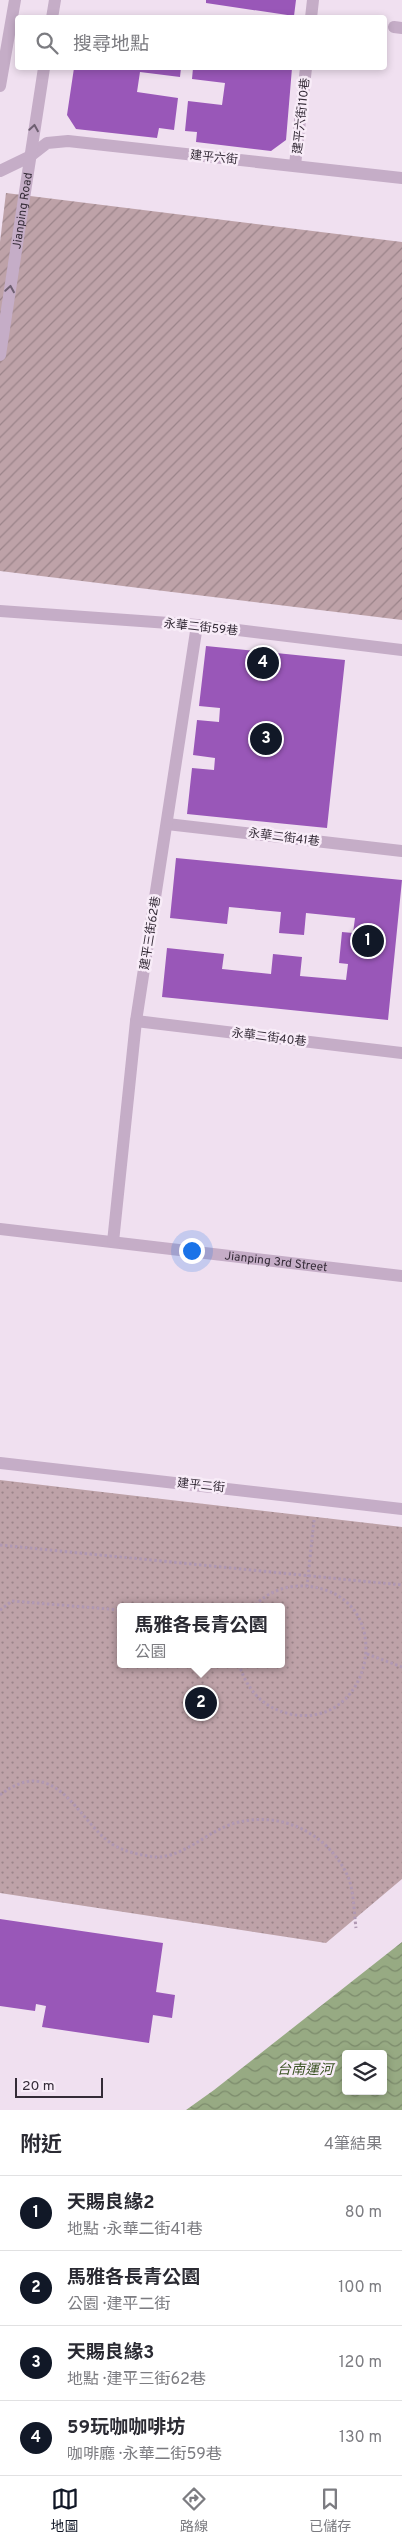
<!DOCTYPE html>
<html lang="zh-TW">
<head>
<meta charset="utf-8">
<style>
	body { margin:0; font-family:Overpass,"Noto Sans TC",sans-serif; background:#f7f7f7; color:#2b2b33 }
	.controls { position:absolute; right:15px; bottom:15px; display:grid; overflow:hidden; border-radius:5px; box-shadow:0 2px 8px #0003 }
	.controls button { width:45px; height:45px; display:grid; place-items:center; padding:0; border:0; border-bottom:1px solid #e1e1e2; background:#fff; color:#2b2b33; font:25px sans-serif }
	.scale { position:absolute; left:15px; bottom:12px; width:88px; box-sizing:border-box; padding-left:5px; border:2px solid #342b37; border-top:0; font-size:14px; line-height:18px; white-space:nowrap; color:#342b37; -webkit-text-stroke:4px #f8ecf8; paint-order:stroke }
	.you { position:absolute; left:191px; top:1250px; width:18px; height:18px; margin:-12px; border:4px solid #fff; border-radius:50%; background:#1a73e8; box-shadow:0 0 0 8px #1a73e833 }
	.badge { display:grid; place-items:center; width:32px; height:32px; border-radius:50%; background:#111827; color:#fff; font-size:16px; font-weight:700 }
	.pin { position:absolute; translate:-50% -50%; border:2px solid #fff; box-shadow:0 1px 5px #0006 }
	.popup { position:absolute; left:117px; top:1603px; width:168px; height:65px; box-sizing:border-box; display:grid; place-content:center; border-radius:5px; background:#fff; filter:drop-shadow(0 1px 4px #0005); font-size:16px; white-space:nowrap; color:#7c7c81 }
	.popup b { font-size:19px; color:#2b2b33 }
	.popup::after { content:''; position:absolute; left:50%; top:100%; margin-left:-10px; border:10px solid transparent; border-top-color:#fff }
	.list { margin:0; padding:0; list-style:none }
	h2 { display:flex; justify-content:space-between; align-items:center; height:65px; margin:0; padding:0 20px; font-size:21px }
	h2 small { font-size:16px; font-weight:400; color:#7c7c81 }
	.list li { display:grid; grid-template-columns:32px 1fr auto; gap:15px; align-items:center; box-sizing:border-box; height:75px; padding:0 20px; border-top:1px solid #e1e1e2 }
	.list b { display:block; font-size:19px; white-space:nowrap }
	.list p { margin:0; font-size:16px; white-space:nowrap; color:#7c7c81 }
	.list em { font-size:16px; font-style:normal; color:#7c7c81 }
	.icon { flex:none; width:28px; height:28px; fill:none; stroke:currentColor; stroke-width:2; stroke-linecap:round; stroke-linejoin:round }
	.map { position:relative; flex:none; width:402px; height:2110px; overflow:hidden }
	.search { position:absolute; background:#fff; box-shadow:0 2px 8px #0003; left:15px; right:15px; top:15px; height:55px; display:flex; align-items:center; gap:12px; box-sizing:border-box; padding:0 18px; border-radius:5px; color:#7c7c81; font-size:19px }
	.sheet { height:365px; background:#fff }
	nav { display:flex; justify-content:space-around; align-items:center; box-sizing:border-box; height:70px; border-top:1px solid #e1e1e2; background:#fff; font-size:14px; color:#7c7c81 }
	nav a { display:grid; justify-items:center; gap:2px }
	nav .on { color:#111827 }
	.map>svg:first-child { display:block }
	.park { fill:url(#park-dots); fill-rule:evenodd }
	.garden { fill:url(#garden-furrows) }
	.water { fill:url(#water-waves); fill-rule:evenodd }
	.building { fill:#9957b8 }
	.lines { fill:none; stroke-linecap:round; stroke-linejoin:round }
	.path { stroke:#b098b3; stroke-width:3; stroke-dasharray:2.5 2.5; stroke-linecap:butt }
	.minor { stroke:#c5adc7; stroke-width:12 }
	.oneway { stroke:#6e5f71 }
	.labels { text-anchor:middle; stroke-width:5; stroke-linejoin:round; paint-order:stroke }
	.street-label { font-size:12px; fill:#342b37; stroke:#f8ecf8 }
	.water-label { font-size:14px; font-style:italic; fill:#3c5425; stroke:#f8ecf8 }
</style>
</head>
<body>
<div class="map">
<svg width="402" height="2110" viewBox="0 0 402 2110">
	<defs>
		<pattern id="park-dots" width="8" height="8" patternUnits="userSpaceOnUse" patternTransform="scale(1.25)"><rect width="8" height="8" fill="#bea2a8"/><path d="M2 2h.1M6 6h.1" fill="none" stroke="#9b848a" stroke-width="1.8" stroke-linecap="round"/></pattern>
		<pattern id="garden-furrows" width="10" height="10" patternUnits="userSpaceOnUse" patternTransform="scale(1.25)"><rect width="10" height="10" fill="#bea2a8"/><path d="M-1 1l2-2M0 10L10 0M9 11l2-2" fill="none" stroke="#9b848a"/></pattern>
		<pattern id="water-waves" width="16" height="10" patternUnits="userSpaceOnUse" patternTransform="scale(1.25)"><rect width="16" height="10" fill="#97aa83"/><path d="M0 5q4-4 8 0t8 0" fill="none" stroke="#7c8b6c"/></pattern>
	</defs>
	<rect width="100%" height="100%" fill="#f0e0f0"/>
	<path class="park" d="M0 1480 402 1527V1879L326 1943 0 1893ZM121 1607H281V1664H121Z"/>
	<path class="garden" d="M6 193 402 242V620L0 571V242Z"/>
	<path class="water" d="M402 1942V2110H186L214 2090ZM346 2054H383V2091H346Z"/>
	<path class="building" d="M206 0H296L294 16 206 3Z
		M74 68H181L180 77 140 72 137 92 178 98 174 130 159 128 157 138 76 129 67 115Z
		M193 68H292L286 140 271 151 196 142 197 132 185 131 188 101 222 105 225 83 192 79Z
		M206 646 345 660 327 828 187 814 192 768 214 770 215 758 193 755 197 720 219 722 220 708 199 706Z
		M176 858 402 880 388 1020 162 997 167 948 224 954 222 969 271 974 273 954 302 957 300 976 346 980 348 964 339 963 342 932 353 933 355 918 306 913 304 935 279 933 281 912 229 907 227 924 170 918Z
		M0 1919 163 1943 156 1992 175 1995 172 2018 153 2015 149 2043 42 2027 46 2006 36 2004 35 2011 0 2006Z"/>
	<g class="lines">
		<path class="path" d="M0 1545 402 1585
			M307 1587 314 1520
			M0 1610 12 1601 121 1610
			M367 1654 402 1667
			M239 1664C247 1690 263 1708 290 1714 374 1732 401 1593 305 1586 287 1585 266 1592 254 1607
			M0 1795C56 1752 77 1820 112 1844 123 1851 136 1854 148 1856 179 1863 206 1831 235 1823 282 1810 330 1834 349 1879 354 1894 354 1913 356 1928"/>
		<g class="minor">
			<path d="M52 18 55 0"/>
			<path d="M311 18 313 0"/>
			<path d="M394 27 402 28"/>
			<path d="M0 86 15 0"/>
			<path d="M295 165 306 68"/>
			<path d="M0 171 29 157 47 143 68 141 402 178"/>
			<path id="s1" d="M0 355 44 68"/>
			<path d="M0 611 197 625 402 650"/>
			<path d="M167 824 402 851"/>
			<path d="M136 1021 402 1053"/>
			<path id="s2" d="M0 1229 402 1276"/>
			<path d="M113 1242 136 1021 197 625"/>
			<path d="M0 1463 402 1509"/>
		</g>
	</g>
	<defs><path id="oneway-chevron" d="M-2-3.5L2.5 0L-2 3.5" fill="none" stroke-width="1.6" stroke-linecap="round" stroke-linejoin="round" transform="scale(1.25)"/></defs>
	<g class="oneway">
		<use href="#oneway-chevron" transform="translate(34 128) rotate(-81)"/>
		<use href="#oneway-chevron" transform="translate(10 289) rotate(-81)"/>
	</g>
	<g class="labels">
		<g class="street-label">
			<text transform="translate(301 116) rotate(-84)" y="4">建平六街110巷</text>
			<text transform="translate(214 157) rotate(6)" y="4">建平六街</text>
			<text dy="4" stroke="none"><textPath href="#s1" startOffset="146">Jianping Road</textPath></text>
			<text transform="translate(201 627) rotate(6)" y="4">永華二街59巷</text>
			<text transform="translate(284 837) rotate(7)" y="4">永華二街41巷</text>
			<text transform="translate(150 933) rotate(-81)" y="4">建平三街62巷</text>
			<text transform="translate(269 1037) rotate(7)" y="4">永華二街40巷</text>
			<text dy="4" stroke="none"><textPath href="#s2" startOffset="278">Jianping 3rd Street</textPath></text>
			<text transform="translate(201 1485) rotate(6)" y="4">建平二街</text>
		</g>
		<g class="water-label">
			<text x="305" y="2074">台南運河</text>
		</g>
	</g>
</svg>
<div class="controls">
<button><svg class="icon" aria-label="layers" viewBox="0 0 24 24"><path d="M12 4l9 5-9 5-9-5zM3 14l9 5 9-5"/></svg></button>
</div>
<div class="scale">20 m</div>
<div class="you"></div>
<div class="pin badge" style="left:368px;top:941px">1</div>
<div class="pin badge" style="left:201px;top:1703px">2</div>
<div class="popup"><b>馬雅各長青公園</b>公園</div>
<div class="pin badge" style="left:266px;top:739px">3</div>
<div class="pin badge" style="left:263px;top:663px">4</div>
<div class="search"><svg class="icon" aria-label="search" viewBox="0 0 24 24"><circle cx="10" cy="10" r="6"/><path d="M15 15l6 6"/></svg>搜尋地點</div>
</div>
<section class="sheet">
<h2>附近<small>4筆結果</small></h2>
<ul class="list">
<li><span class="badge">1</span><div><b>天賜良緣2</b><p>地點 · 永華二街41巷</p></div><em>80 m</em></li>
<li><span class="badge">2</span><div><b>馬雅各長青公園</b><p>公園 · 建平二街</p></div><em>100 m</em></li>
<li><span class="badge">3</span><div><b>天賜良緣3</b><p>地點 · 建平三街62巷</p></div><em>120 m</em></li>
<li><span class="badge">4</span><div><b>59玩咖咖啡坊</b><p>咖啡廳 · 永華二街59巷</p></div><em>130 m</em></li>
</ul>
</section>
<nav>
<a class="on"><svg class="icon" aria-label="map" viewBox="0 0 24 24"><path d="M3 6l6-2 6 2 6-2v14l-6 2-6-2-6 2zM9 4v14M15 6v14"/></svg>地圖</a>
<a><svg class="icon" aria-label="directions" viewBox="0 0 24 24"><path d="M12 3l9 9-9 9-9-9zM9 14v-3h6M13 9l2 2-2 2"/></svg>路線</a>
<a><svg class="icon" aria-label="saved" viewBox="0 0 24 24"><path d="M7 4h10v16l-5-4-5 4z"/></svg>已儲存</a>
</nav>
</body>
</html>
